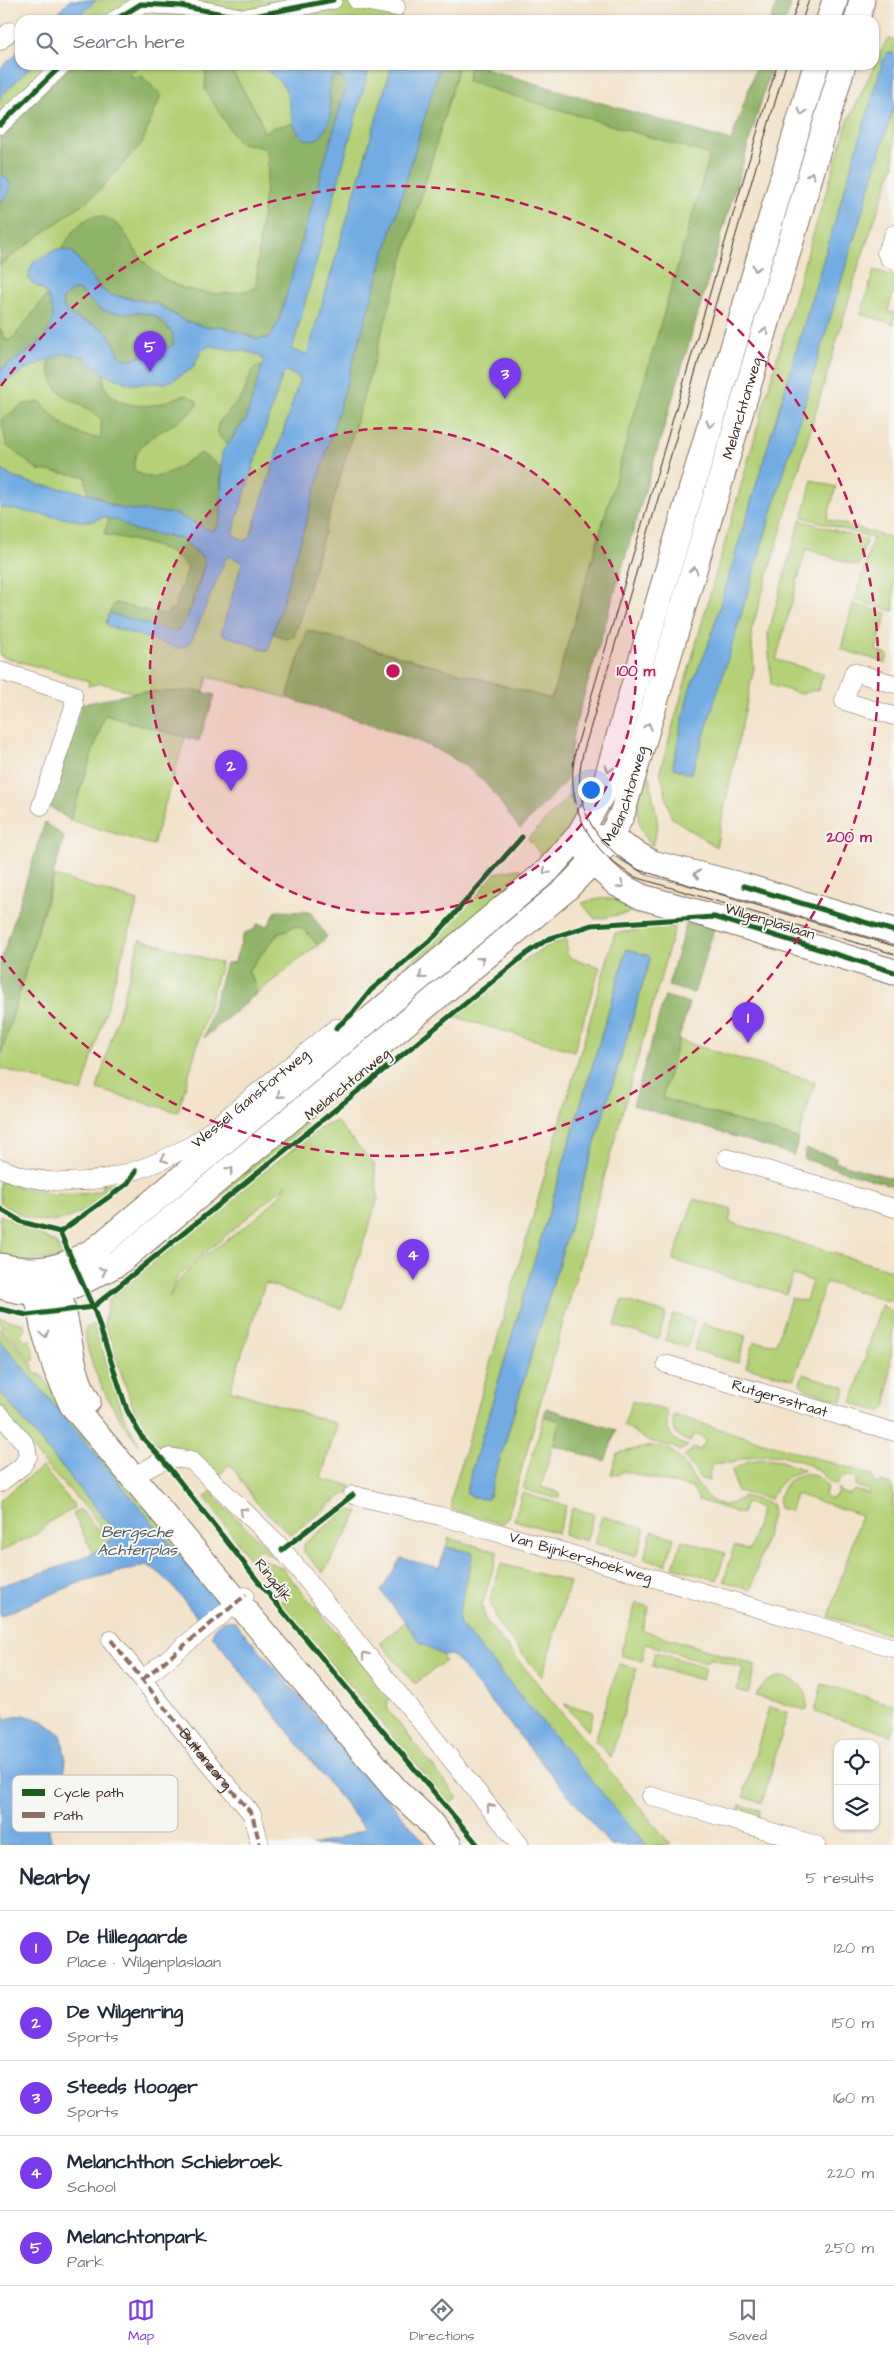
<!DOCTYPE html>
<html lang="en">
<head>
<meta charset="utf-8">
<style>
	body { margin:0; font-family:"Architects Daughter",sans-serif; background:#f6f6f7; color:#1f2937 }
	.controls { position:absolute; right:15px; bottom:15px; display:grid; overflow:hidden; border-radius:10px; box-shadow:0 1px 4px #0004 }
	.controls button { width:45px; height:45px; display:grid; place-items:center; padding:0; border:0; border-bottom:1px solid #e0e1e3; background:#fff; color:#1f2937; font:25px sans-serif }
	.you { position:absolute; left:590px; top:789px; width:18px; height:18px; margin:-12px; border:4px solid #fff; border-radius:50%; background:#1a73e8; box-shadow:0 0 0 8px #1a73e833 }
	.badge { display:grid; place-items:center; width:32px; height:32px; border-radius:50%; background:#7c3aed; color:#fff; font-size:16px; font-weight:700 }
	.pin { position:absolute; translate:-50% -41px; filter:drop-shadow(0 1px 2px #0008) }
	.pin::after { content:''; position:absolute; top:26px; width:18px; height:15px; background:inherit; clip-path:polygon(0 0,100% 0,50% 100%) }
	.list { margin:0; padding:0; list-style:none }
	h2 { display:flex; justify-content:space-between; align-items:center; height:65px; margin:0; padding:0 20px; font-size:21px }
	h2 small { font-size:16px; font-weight:400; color:#747a83 }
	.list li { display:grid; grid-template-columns:32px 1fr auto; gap:15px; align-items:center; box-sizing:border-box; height:75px; padding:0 20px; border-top:1px solid #e0e1e3 }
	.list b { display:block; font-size:19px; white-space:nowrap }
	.list p { margin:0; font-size:16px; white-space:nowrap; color:#747a83 }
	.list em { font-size:16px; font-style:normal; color:#747a83 }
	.icon { flex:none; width:28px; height:28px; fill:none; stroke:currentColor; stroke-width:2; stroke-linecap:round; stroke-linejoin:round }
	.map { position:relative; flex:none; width:894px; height:1845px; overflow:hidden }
	.search { position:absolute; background:#fff; box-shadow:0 1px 4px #0004; left:15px; right:15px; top:15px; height:55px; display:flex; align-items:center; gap:12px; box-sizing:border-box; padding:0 18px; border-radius:15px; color:#747a83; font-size:19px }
	.sheet { height:440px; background:#fff }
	nav { display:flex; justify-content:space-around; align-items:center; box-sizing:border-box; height:70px; border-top:1px solid #e0e1e3; background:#fff; font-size:14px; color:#747a83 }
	nav a { display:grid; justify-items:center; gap:2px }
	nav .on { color:#7c3aed }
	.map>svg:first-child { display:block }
	.green { fill:#b4d177; stroke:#787e4a; fill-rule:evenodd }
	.forest { fill:#8fb368; stroke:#656e43 }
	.water { fill:#72ace3; stroke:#566b80; fill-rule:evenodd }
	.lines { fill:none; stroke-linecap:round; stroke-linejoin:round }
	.street-casing { stroke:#7b6b5b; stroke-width:19 }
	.secondary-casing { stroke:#7b6b5b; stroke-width:27 }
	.street { stroke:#fff; stroke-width:18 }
	.secondary { stroke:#fff; stroke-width:25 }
	.tram { stroke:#3b2a1e; stroke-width:1 }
	.quiet { stroke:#8d6e63; stroke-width:4; stroke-dasharray:8 4; stroke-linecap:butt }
	.cycleway-casing { stroke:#f6f6f2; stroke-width:8 }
	.cycleway { stroke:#1b5e20; stroke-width:5 }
	.oneway { stroke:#a79f9a }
	.ring { fill:none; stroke:#c2185b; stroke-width:2.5; stroke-dasharray:9 6 }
	.labels { text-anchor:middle; stroke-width:4; stroke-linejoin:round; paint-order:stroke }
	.street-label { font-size:15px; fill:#3b2a1e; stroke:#f6f6f2 }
	.water-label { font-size:16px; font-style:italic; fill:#4e5863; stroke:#f6f6f2 }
	.key { fill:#f6f6f2; stroke:#beb9b2; stroke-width:1 }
	.key-label { font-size:14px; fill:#3b2a1e }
	.centre { fill:#c2185b; stroke:#f6f6f2; stroke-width:2.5 }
	.ring-label { font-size:15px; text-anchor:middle; font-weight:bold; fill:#c2185b; stroke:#f6f6f2; stroke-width:4; stroke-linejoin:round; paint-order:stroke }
</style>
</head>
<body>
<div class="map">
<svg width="894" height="1845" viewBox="0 0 894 1845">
	<rect width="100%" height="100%" fill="#f6f6f2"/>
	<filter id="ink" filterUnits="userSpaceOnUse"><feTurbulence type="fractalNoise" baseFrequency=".02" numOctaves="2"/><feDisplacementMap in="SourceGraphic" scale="10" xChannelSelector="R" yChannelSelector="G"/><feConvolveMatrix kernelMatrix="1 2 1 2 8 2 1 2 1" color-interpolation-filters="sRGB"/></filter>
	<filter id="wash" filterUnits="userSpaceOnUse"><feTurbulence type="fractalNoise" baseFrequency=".0096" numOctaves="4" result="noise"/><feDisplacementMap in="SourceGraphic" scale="20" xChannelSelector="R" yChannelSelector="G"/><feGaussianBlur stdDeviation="1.12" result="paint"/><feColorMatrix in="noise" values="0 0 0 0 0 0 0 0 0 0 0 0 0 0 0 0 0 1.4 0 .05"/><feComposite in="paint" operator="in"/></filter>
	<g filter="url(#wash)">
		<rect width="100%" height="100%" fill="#f3e3cb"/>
		<path class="green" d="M93 0H400L401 20H72Z
			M887 39 894 40V54L887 52 692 772 894 106V164L859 265 751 632 754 668 716 847 671 817 660 771 801 274 848 121Z
			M26 65H393L309 352 221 633 267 651 273 633 280 636 456 76 457 69 448 65H470L468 80 733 153 566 714 301 651 287 698 250 687 208 677 197 711 101 683 88 686 89 681 0 656V90Z
			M874 270 894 276V290L888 311 894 313V324L861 314Z
			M812 480 836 487 827 519 894 539V611L855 600 873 538 803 517Z
			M800 520 866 540 859 566 806 549 776 660 823 673 819 689 801 694 771 685 768 634Z
			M853 604 887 613 876 651 888 655 886 663 841 649Z
			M105 715 185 737 153 845 70 820Z
			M644 773 649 774 658 825 652 846C632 823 637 801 644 773Z
			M572 793 574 818 568 831 546 861 528 838Z
			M520 869 528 878 413 973H398L440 937 495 873Z
			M54 876 138 901 82 1092 0 1068V1058Z
			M601 898 634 902 629 913 595 919 582 903Z
			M295 926 303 929 318 945 256 994 255 984 248 971 278 934Z
			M675 926 508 1517 502 1524 452 1510 451 1499 615 933ZM627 950 649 956 650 960 488 1498 467 1493V1487Z
			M566 938 567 954 571 958 600 967 574 1051 455 1017C489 989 524 953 566 938Z
			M140 939 221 963 178 1112 97 1089Z
			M678 1040 815 1082 798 1139 662 1098Z
			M303 1120 308 1127 156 1249 153 1245Z
			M336 1121 374 1164 378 1198 342 1309 265 1283 230 1390 337 1424 321 1479 351 1486 349 1493 341 1496 291 1535 256 1502 230 1464 219 1475C197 1450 188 1446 155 1445L137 1419 104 1323 109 1299 253 1180 319 1129ZM287 1184C268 1219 208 1247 181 1278 177 1283 174 1291 169 1297L178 1276Z
			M0 1180C31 1193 70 1199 103 1190L102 1184 123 1182C99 1202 69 1228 35 1220 23 1217 11 1209 0 1203Z
			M694 1199 732 1210 729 1222 894 1271 891 1302 826 1282 794 1379 746 1367 754 1342 776 1344 791 1298 806 1301 812 1281 793 1275 786 1294 673 1260Z
			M0 1215 56 1243 64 1259 0 1262Z
			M622 1300 666 1313 658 1339 615 1326Z
			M881 1305 892 1311 893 1324 887 1406 881 1412 852 1403Z
			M673 1314 695 1320 687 1347 665 1340Z
			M0 1318 24 1324 25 1330 20 1334 27 1342 30 1339 35 1359 32 1362 0 1323Z
			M702 1323 746 1336 738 1363 694 1350Z
			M94 1324 123 1414 139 1445C112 1410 92 1376 84 1332L86 1328Z
			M0 1327 34 1367 32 1369 38 1375 41 1373 55 1396 222 1598 219 1602 0 1340Z
			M803 1374 845 1387 842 1401 807 1390 800 1384Z
			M0 1392 112 1528C116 1542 104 1547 94 1554L73 1514 81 1510 98 1530 101 1527 88 1510 45 1465 0 1407Z
			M632 1401 668 1411C664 1428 671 1442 688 1446L680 1451 673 1447 646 1440 624 1425Z
			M674 1415 872 1475 874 1484 882 1482 893 1486 894 1636 829 1617 861 1515 796 1494 790 1511 779 1508C774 1491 796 1468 814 1475 819 1477 823 1482 827 1486L825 1495 831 1499 838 1494V1488L841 1492 848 1495 855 1490 868 1494 869 1490 856 1486V1479C847 1473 841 1476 837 1485 829 1483 827 1479 822 1474 814 1467 804 1462 794 1459 779 1454 760 1454 745 1458 740 1459 735 1463 730 1463 716 1462 708 1464 709 1481L701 1479 684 1456 694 1448 700 1450 706 1441 698 1434 693 1436 690 1442C676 1437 671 1429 674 1415Z
			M544 1416 560 1420 541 1487 560 1493 558 1499 523 1489Z
			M652 1446C660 1447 667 1448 674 1453 694 1469 708 1526 743 1496L771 1504 773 1511 751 1590 724 1581 734 1546 750 1550 761 1508 746 1503 742 1514 699 1500 692 1488 623 1471 618 1475 611 1474 617 1453Z
			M765 1459 781 1461 804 1470C788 1475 777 1483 771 1499L737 1491 732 1470 749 1461Z
			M42 1467 74 1505 73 1509 50 1521 40 1532 0 1552V1500Z
			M214 1489 217 1492 214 1497 267 1548 271 1546 280 1556 277 1559 259 1549 254 1554 260 1574 205 1497Z
			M522 1493 566 1506 558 1533 514 1520Z
			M572 1508 594 1514 586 1541 564 1535Z
			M347 1509 359 1512 323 1573 304 1552V1544Z
			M602 1516 645 1529 637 1556 594 1543Z
			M652 1531 674 1538 666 1565 644 1558Z
			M449 1538 498 1552 482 1605 485 1620 671 1845H645L460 1624 458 1617 473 1553 446 1547Z
			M682 1540 725 1553 717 1580 673 1567Z
			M262 1559 282 1568 390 1697 387 1703 388 1710 458 1798 449 1804 280 1602 285 1597 270 1579Z
			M501 1564 570 1582 542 1677 499 1625 490 1601Z
			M636 1603 649 1607 642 1630 756 1665 748 1693 737 1690 743 1668 709 1658 707 1662 646 1644 642 1661 620 1655Z
			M405 1622 421 1643 442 1655 445 1661 415 1684 380 1643Z
			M655 1652 705 1667 702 1680 652 1666Z
			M619 1664 637 1668 611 1757 595 1741Z
			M777 1677C797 1677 810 1690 806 1710L756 1696C761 1685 766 1681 777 1677Z
			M822 1684 894 1705V1726L891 1735 815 1712Z
			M564 1704 594 1712 588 1731Z
			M769 1707 788 1712 762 1803 743 1797Z
			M740 1805 760 1810 757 1821 737 1815Z"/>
		<path class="forest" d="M778 0 791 5 786 20H771Z
			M73 65H141L129 77 142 76 161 95 142 143 97 193 0 265V201L3 200 0 133Z
			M206 65H229L259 117 264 133 271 128 293 123 302 137 309 140 331 107C330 95 327 85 334 74L344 79 346 87 343 101 279 320 272 334 268 338 258 339 221 326 206 327 185 321 155 302 110 295 100 288 72 251 62 249C72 232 86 208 109 219 123 225 129 242 138 254 166 292 213 301 256 288L260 233 268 169 267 149 238 142 205 90Z
			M440 65H448L458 69 296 631 294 637 285 639 273 633Z
			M470 65H486V69L731 141 757 65H772L574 729 566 781 520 829C507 813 495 792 480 778 436 737 344 717 287 698L307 630 548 698 552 697 709 158 707 154 467 82Z
			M72 290H78L86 296 91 302 115 313 140 312 153 315 173 334V345C166 351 160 347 152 350 142 355 137 360 124 359 115 352 114 337 104 330 93 321 62 320 62 300Z
			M47 295C49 302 55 310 54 317 53 340 16 359 0 370V328L7 341 14 337Z
			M64 353C82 353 92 362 104 374 101 400 130 408 152 405 164 404 175 397 186 395L197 401V405C180 430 131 434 134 469 156 491 181 463 201 453L220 466 222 512 217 528 210 531 176 514 124 509 106 503 100 497 88 493 85 476 38 470 6 445 2 419 24 404 41 402C57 422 75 437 101 438V419C75 394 53 406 48 359Z
			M263 366 246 419 227 444C219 437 215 433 219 422L243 395 252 371 256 367Z
			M109 518 119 521 133 530 180 538 204 559 205 563 187 617 178 630 169 631 109 613 115 603 164 615 174 608 188 568C171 544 132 541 104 534Z
			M197 691 215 695 199 741 105 715 70 820 50 807 82 704 139 692Z
			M45 822 64 837 1 1056 0 964Z
			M276 911 310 912 327 937 318 945 303 929 295 926 278 934 248 971 255 984 256 994 204 1038 226 963H234L244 933 254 930 257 924 268 926Z
			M711 921 716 923 694 993 668 986 686 924Z
			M665 996 689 1003 662 1098 798 1139 794 1155 633 1105Z
			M806 1149 836 1157 835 1162 894 1179V1186L804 1159Z
			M546 1408 616 1430 605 1461 553 1445 560 1421 544 1416Z"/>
		<path class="water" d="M70 0H96L76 20H50Z
			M20 50V65H32L0 98V69Z
			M887 52 894 54V106L725 668 697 758 690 774 674 768 673 765 689 690 707 649 884 57Z
			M260 65H362L369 69 292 350 307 355 392 65H440L268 651 221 634 242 562 229 556 226 558 193 637 188 645 178 648 108 626 106 623 109 613 169 631 178 630C193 614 199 584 205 563L202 556 180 538 133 530 119 521 103 517 93 521H79L0 507V468L12 477 40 485 88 493 104 500 106 503 124 509 176 514 211 531 217 528 221 519 222 452 246 419 264 361 261 357 253 353 210 346 202 350 192 369 167 383 131 384 104 374 82 356 64 353 25 370 0 385V370C27 351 68 335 47 295 44 289 34 285 29 280V273L34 261 57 249 72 251 100 288 110 295 155 303 185 321 206 327 221 326 258 339 268 338 272 334 279 320 346 87 344 79 334 74C325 87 332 102 330 117 329 125 324 131 319 138 289 149 294 105 285 89 280 79 268 72 260 65ZM72 290C86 289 89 304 100 309 131 322 149 298 173 334V345C167 350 161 347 154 350 143 354 137 361 124 359 114 352 114 337 104 330 93 321 62 320 62 300ZM286 371 300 378 250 538 244 541 233 534 237 518 282 376Z
			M0 174 7 178 11 187 7 197 0 201Z
			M627 949 649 956 650 960 488 1499 474 1498 467 1493V1487Z
			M0 1340 219 1602C217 1614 211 1617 199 1620 184 1602 168 1574 146 1565L83 1581 0 1616V1586C23 1578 107 1557 113 1535L109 1524 0 1392Z
			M446 1547 473 1553 458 1617 460 1624 646 1845H610L455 1658 451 1655H442L421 1643 381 1591 401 1558 439 1568Z
			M224 1620 234 1621 427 1845H388L384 1842 358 1845H312L335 1840 365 1829 212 1635 216 1626Z
			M0 1702 5 1719 24 1715 43 1721 61 1735 66 1760 63 1781 46 1814 52 1845H0Z"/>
	</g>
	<g filter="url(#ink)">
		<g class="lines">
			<g class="street-casing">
				<g id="street">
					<path d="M357 0 396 7"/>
					<path d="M115 20 141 4 181 6 244 18 333 0"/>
					<path d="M0 41 10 31"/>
					<path d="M0 125 62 65"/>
					<path d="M894 234 886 252 889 258 894 260"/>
					<path d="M0 671 73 694 74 706 41 806"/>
					<path d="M894 684 854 672 844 701 894 716"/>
					<path d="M727 1158 894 1208"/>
					<path id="s1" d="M0 1168C66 1197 139 1177 198 1141L336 1028 360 1027"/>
					<path id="s2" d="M666 1364 894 1432"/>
					<path d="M0 1414 26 1445 28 1456 22 1466 0 1483"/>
					<path d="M134 1479 143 1471 170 1457 192 1461 278 1544 520 1845"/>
					<path id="s3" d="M353 1495 440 1516 894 1648"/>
					<path d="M111 1640 202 1755 252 1814 260 1845"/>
					<path d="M143 1679 245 1596"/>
					<path d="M651 1796 816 1845"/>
				</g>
			</g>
			<g class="secondary-casing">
				<g id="secondary">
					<path d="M829 20 835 0"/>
					<path d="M857 20 862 0"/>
					<path d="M594 837 611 839 652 863 744 886 894 931"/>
					<path d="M585 847 593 862 617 884 642 897 714 917 894 972"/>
					<path d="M0 1266C38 1275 63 1269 96 1249L548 870 579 835 602 794 816 65"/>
					<path d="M51 1277C72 1315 65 1363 88 1401"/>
					<path d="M44 1280 37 1294 43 1326 56 1369 72 1405 395 1789 427 1819 449 1845"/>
					<path id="s4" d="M0 1286C55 1302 70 1287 117 1264L564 891C589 866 607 847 622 814L843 65"/>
				</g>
			</g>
			<use href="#street" class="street"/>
			<use href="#secondary" class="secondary"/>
			<path class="tram" d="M792 20 799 0
				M802 20 809 0
				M777 65 575 752C565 805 588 851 635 877L894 954
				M786 65 583 753C570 805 595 845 639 870L894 946"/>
			<g class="quiet">
				<path id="s5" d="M111 1640 202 1755 252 1814 260 1845"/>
				<path d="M143 1679 246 1595"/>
			</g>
			<g class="cycleway-casing">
				<path id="cycleway" d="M115 20 141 4 181 6 244 18 333 0
					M0 125 62 65
					M744 886 894 931
					M336 1028 352 1014 371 990 435 936 522 837
					M0 1209 22 1222 60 1232
					M60 1232 95 1312 127 1410 141 1436 163 1460 261 1585 478 1845
					M60 1232 127 1184 136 1171
					M0 1309 27 1315 93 1307 526 954 548 939 592 925 714 917 894 972
					M282 1550 353 1495"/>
			</g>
			<use href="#cycleway" class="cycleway"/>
		</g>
		<defs><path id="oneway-chevron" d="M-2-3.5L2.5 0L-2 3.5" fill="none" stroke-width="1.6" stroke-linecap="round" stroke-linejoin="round" transform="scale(1.25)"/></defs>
		<g class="oneway">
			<use href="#oneway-chevron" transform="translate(802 112) rotate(106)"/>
			<use href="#oneway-chevron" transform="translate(811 175) rotate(-74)"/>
			<use href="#oneway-chevron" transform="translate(756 268) rotate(106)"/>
			<use href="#oneway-chevron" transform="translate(765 331) rotate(-74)"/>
			<use href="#oneway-chevron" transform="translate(710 424) rotate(106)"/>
			<use href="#oneway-chevron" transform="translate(694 570) rotate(-74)"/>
			<use href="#oneway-chevron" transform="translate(648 726) rotate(-74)"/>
			<use href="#oneway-chevron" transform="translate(609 769) rotate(106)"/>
			<use href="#oneway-chevron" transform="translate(546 871) rotate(137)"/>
			<use href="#oneway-chevron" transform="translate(697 874) rotate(-166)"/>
			<use href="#oneway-chevron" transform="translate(621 885) rotate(32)"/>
			<use href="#oneway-chevron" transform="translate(481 960) rotate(-40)"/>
			<use href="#oneway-chevron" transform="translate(422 976) rotate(140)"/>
			<use href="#oneway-chevron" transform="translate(280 1095) rotate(138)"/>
			<use href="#oneway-chevron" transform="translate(164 1159) rotate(157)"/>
			<use href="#oneway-chevron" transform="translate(230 1170) rotate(-40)"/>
			<use href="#oneway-chevron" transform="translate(103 1271) rotate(-26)"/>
			<use href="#oneway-chevron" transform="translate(45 1334) rotate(75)"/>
			<use href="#oneway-chevron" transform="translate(243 1511) rotate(-136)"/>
			<use href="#oneway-chevron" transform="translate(365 1655) rotate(-128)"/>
			<use href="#oneway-chevron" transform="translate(490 1807) rotate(-128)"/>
		</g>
	</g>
	<circle cx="393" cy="671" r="243" fill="#c2185b" fill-opacity=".12"/>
	<g class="ring">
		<circle cx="393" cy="671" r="243"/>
		<path d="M1 386A485 485 0 1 1 1 956"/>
	</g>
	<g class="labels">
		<g class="street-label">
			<text dy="5" stroke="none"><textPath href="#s4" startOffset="1226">Melanchtonweg</textPath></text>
			<text dy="5" stroke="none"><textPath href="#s4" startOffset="821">Melanchtonweg</textPath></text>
			<text transform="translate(770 921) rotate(17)" y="5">Wilgenplaslaan</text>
			<text transform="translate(347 1084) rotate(-39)" y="5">Melanchtonweg</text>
			<text dy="5" stroke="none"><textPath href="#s1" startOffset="275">Wessel Gansfortweg</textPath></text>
			<text dy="5" stroke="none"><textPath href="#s2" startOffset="119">Rutgersstraat</textPath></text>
			<text dy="5" stroke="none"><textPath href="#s3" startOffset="236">Van Bijnkershoekweg</textPath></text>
			<text transform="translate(274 1580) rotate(51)" y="5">Ringdijk</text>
			<text dy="5" stroke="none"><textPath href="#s5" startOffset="152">Buitenzorg</textPath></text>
		</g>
		<g class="water-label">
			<text x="137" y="1537">Bergsche<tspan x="137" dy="18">Achterplas</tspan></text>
		</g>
	</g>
	<rect x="12" y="1775" width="166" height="57" rx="8" class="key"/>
	<rect x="22" y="1789" width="23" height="7" fill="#1b5e20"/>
	<rect x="22" y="1812" width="23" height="6" fill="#8d6e63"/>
	<g class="key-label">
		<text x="54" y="1797">Cycle path</text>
		<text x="54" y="1820">Path</text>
	</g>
	<circle cx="393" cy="671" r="8" class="centre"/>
	<g class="ring-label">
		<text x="636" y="676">100 m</text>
		<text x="849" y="842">200 m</text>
	</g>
</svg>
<div class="controls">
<button><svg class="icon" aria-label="locate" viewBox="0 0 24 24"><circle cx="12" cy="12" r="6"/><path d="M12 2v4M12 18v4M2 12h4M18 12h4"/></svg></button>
<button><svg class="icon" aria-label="layers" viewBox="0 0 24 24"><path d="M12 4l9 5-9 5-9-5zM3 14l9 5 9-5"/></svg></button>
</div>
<div class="you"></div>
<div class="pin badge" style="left:748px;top:1043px">1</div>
<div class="pin badge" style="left:231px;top:791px">2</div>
<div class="pin badge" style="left:505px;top:399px">3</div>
<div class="pin badge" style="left:413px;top:1280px">4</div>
<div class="pin badge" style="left:150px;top:372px">5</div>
<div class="search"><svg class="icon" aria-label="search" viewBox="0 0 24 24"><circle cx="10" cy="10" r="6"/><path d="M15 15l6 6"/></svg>Search here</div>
</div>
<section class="sheet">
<h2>Nearby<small>5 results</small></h2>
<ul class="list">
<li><span class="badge">1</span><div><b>De Hillegaarde</b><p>Place · Wilgenplaslaan</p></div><em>120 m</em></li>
<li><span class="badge">2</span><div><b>De Wilgenring</b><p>Sports</p></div><em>150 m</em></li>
<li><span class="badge">3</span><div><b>Steeds Hooger</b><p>Sports</p></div><em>160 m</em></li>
<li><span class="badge">4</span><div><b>Melanchthon Schiebroek</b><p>School</p></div><em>220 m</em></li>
<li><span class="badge">5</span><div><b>Melanchtonpark</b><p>Park</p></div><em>250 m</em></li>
</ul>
</section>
<nav>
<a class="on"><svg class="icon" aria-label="map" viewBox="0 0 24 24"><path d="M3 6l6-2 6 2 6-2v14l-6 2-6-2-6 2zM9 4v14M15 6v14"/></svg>Map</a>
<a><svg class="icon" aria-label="directions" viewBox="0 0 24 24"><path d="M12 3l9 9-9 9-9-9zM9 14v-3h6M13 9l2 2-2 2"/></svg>Directions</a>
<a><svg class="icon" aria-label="saved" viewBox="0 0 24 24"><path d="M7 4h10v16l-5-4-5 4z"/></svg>Saved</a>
</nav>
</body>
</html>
